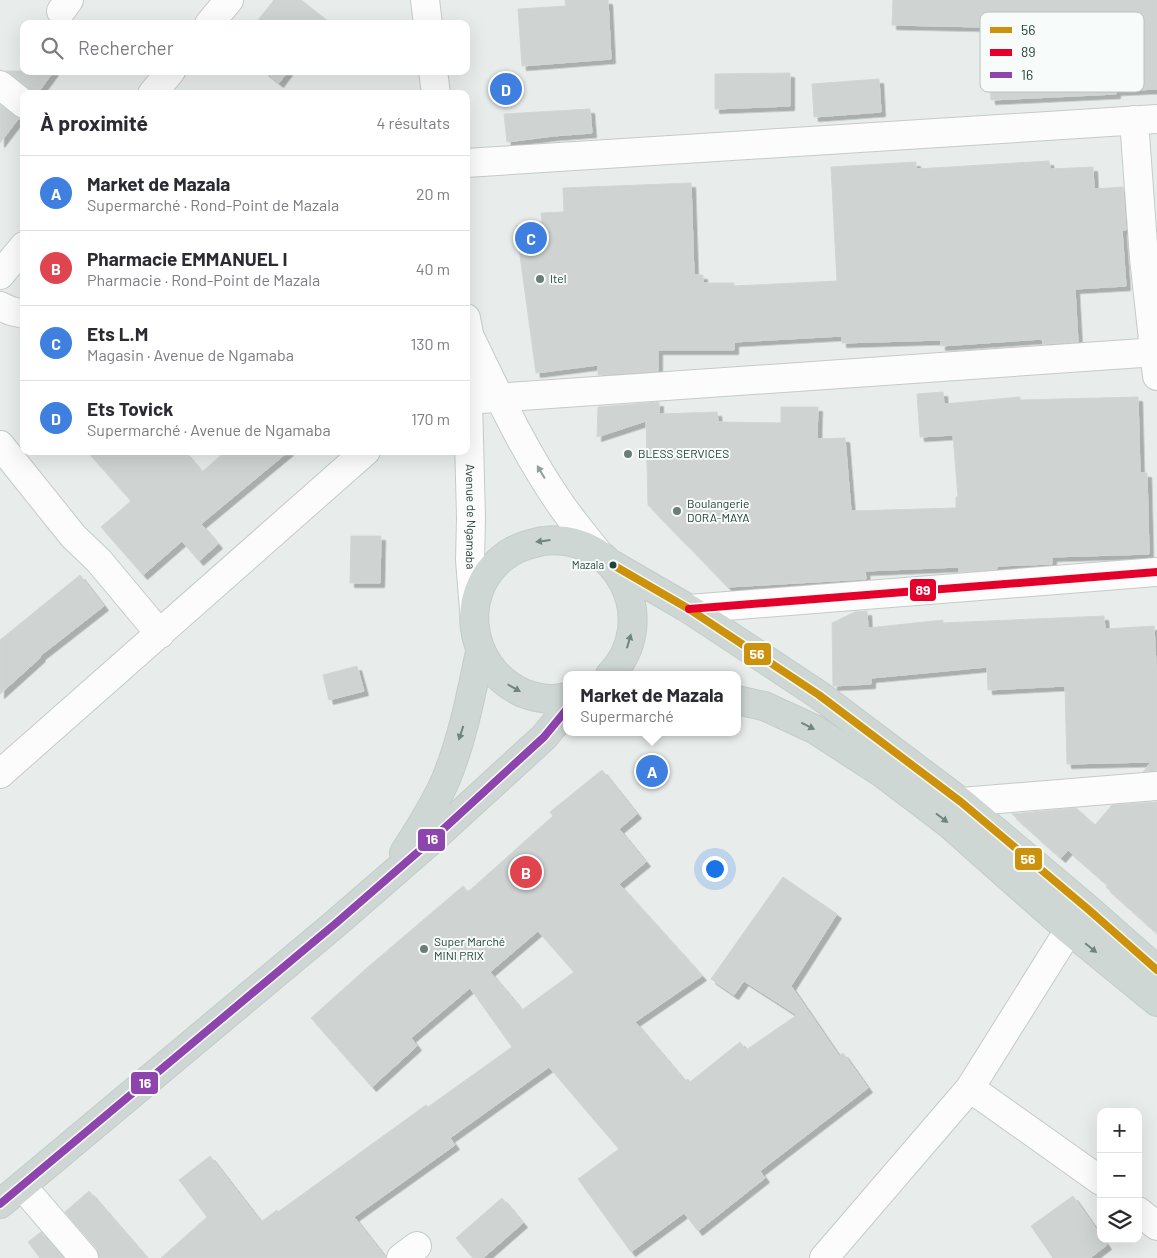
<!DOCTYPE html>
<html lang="fr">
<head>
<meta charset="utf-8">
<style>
	body { margin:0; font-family:Barlow,sans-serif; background:#f7f7f7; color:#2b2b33 }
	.controls { position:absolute; right:15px; bottom:15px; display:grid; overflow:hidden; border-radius:10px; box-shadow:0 5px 20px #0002 }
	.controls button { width:45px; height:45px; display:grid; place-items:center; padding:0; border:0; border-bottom:1px solid #e1e1e2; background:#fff; color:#2b2b33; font:25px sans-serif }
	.you { position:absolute; left:714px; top:868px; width:18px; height:18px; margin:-12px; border:4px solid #fff; border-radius:50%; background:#1a73e8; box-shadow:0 0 0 8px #1a73e833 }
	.badge { display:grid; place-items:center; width:32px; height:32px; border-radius:50%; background:#697e78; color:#fff; font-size:16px; font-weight:700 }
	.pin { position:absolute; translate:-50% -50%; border:2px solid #fff; box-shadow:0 1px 5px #0006 }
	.popup { position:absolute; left:563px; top:671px; width:178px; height:65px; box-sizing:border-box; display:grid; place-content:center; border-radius:10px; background:#fff; filter:drop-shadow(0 1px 4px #0005); font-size:16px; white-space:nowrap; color:#7c7c81 }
	.popup b { font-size:19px; color:#2b2b33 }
	.popup::after { content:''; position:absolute; left:50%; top:100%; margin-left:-10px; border:10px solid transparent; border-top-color:#fff }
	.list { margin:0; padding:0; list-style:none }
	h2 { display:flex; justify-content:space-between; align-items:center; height:65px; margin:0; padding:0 20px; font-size:21px }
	h2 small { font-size:16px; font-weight:400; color:#7c7c81 }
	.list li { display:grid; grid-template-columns:32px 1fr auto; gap:15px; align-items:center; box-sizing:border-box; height:75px; padding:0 20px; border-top:1px solid #e1e1e2 }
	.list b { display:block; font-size:19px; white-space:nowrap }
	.list p { margin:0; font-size:16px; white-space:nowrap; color:#7c7c81 }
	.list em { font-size:16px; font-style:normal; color:#7c7c81 }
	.icon { flex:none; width:28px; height:28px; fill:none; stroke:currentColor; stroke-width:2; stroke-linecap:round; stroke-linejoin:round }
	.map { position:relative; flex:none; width:1157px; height:1258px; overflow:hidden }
	.search { position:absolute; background:#fff; box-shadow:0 5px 20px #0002; left:20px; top:20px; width:450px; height:55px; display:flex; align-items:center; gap:12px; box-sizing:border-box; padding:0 18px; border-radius:10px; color:#7c7c81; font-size:19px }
	.panel { position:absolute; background:#fff; box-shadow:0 5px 20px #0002; left:20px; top:90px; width:450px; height:365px; border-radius:10px }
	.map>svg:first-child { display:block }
	.building { fill:#cfd4d2; stroke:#d1d6d4; fill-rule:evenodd; filter:url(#shadow) }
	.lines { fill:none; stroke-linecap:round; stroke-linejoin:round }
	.minor-casing { stroke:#c5cac8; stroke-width:30 }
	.secondary-casing { stroke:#c3cbc8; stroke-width:30 }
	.primary-casing { stroke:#c3ccc9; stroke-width:30 }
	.minor { stroke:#fcfcfc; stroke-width:28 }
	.secondary { stroke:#fcfcfc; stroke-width:28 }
	.primary { stroke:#cfd7d5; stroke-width:28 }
	.bus-1-casing { stroke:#f7fbf9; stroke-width:11 }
	.bus-2-casing { stroke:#f7fbf9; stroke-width:11 }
	.bus-3-casing { stroke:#f7fbf9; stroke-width:11 }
	.bus-1 { stroke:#cd920c; stroke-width:8 }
	.bus-2 { stroke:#e4002b; stroke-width:8 }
	.bus-3 { stroke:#8e44ad; stroke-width:8 }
	.oneway { fill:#909f9b }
	.oneway2 { fill:#718580 }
	.poi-dot { fill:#697e78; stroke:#f7fbf9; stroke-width:2 }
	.bus-dot { fill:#24423a; stroke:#f7fbf9; stroke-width:2 }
	.labels { text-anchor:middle; stroke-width:4; stroke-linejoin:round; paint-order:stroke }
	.bus-label { font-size:11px; fill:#24423a; stroke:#f7fbf9; text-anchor:end }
	.poi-label { font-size:12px; fill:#24423a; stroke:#f7fbf9; text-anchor:start }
	.street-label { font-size:12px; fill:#24423a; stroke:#f7fbf9 }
	.key { fill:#f7fbf9; stroke:#b8c4c0; stroke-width:1 }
	.key-label { font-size:14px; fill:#24423a }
	.line-badge { stroke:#f7fbf9; stroke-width:2 }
	.badge-label { font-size:14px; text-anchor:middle; font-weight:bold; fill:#fff }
</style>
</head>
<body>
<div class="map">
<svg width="1157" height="1258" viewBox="0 0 1157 1258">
	<defs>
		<filter id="shadow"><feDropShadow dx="4.5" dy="4.5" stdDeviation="0" flood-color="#0004"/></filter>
	</defs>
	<rect width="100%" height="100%" fill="#e8edeb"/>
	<path class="building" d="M274 0H301L328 21 325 24H255Z
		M565 0H608L611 59 522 66 518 9 566 6Z
		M893 0H1157V89L1116 91V94L991 100 989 67H983L984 27 892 25Z
		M6 71H54L37 94H35Z
		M264 71H288L279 83Z
		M790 73V106L715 109V74Z
		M879 79 881 112 814 117 812 84Z
		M0 105 19 118 0 143Z
		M590 109 592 133 553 136 507 142 504 114Z
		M1049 161 1050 169 1093 167 1094 189 1123 187 1126 230H1122L1126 286 1075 289 1078 342 1043 344 1042 339 941 346V340L842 343V336L734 342V350H658V371L598 375V365L536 373 516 226 542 222 541 213 564 212 563 188 691 183 694 275H703V283H734V286L837 281 831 167 916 162V169Z
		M943 392 944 404 1020 397V400L1138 397 1140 473H1147L1149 554 1052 557V564L997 566V569L965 572H959V567L865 571 866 579 728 587 648 505 646 421 597 437 598 407 659 402V414L717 412 718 422 781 423V407H818L817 439 845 438 851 511 956 508V497H958L953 435 920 437 917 394Z
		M87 451H184L202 472 226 451H289L201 524 218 544 199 561 182 541 143 575 101 527 131 501Z
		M351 536H381L380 583H350Z
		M80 575 104 606 40 656 41 657 0 694V640Z
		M867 611 868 628 943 620V623L1104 616 1105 629 1154 626 1157 684V771L1143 772 1151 762 1067 764 1065 686 988 690 987 667 871 678V684L833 686 832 623 855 612Z
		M357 666 364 691 329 700 323 675Z
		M602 770 637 814 619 829 646 862 619 884 702 976 635 1022 685 1081 688 1079 690 1082 740 1042 746 1050 797 1015 744 981 734 995 711 979 783 877 837 914 791 986 839 1056 843 1053 868 1088 760 1171 765 1178 698 1231 684 1213 631 1252 578 1179 619 1149 549 1067 450 1138 455 1145 354 1217 386 1258H161L207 1217 179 1180 210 1156 261 1222 277 1210 278 1212 426 1105 428 1107 512 1047 470 988 411 1038 417 1046 372 1087 311 1018 368 967 463 886 468 892 553 816 550 812ZM538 931 574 972 522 1010 490 972Z
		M1157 802V933L1106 887 1108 885 1068 850 1061 858 1012 814 1076 808 1095 825 1112 805Z
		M89 1191 147 1258H99L96 1248 65 1212Z
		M1073 1196 1101 1236V1239H1103L1107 1245 1090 1258H1053L1031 1226Z
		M502 1198 523 1223 483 1258H473L456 1238Z
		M41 1232 63 1258H40L28 1242Z"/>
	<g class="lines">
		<g class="minor-casing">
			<path id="minor" d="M61 11 69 0
				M209 24 229 0
				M0 85 24 104
				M152 94 171 71
				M1134 120 1144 258 1157 376
				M466 163 1157 119
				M0 275 24 246
				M0 306 11 311 24 314
				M466 400 1157 352
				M0 445 73 536 99 561 160 634
				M689 609 1157 572
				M0 774 366 451
				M961 802 1157 786
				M970 1088 1101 1181
				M22 1186 84 1258
				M1138 1211 1157 1226
				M401 1258 417 1246
				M824 1258 970 1088 1069 930"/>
		</g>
		<g class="secondary-casing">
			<g id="secondary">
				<path d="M425 0 428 24"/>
				<path d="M433 71 436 94"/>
				<path id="s1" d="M466 318 469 334 468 400 471 518 470 560 474 610"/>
				<path d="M471 339C498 395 524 451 559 502 571 520 586 537 599 554"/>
			</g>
		</g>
		<g class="primary-casing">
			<path id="primary" d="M613 565 689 609 819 695 961 802 1089 910 1157 970
				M567 697C553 701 536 698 523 693 465 667 456 586 511 552 521 546 533 543 543 541 618 531 662 621 610 675
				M737 700 764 706 814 729 882 773 948 823 1069 930 1157 1002
				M404 853C419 829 435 805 446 779 463 738 471 694 480 652
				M0 1204 335 924 426 845 544 737 567 709"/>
		</g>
		<use href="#minor" class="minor"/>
		<use href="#secondary" class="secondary"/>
		<use href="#primary" class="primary"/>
		<g class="bus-1-casing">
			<path id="bus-1" d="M613 565 689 609 819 695 961 802 1089 910 1157 970"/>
		</g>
		<g class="bus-2-casing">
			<path id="bus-2" d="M689 609 1157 572"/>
		</g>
		<g class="bus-3-casing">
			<path id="bus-3" d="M0 1204 335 924 426 845 544 737 567 709"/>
		</g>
		<use href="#bus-1" class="bus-1"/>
		<use href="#bus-2" class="bus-2"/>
		<use href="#bus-3" class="bus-3"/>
	</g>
	<defs><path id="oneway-solid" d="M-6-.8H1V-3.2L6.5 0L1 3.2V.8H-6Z" transform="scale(1.25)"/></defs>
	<use class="oneway" href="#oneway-solid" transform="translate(541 472) rotate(-121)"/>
	<g class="oneway2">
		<use href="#oneway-solid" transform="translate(543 541) rotate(173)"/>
		<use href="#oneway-solid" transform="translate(629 641) rotate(-74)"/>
		<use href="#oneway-solid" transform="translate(514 688) rotate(30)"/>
		<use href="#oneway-solid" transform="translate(808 726) rotate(27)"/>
		<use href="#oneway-solid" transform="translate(461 733) rotate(108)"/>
		<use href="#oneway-solid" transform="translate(942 818) rotate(37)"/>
		<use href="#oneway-solid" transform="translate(1091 948) rotate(39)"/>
	</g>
	<g class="poi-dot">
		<circle cx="540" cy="279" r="5"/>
		<circle cx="628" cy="454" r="5"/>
		<circle cx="677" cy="511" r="5"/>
		<circle cx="424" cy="949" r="5"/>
	</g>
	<circle class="bus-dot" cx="613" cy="565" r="4.5"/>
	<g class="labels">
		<g class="bus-label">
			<text x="604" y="569">Mazala</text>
		</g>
		<g class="poi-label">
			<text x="550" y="283">Itel</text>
			<text x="638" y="458">BLESS SERVICES</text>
			<text x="687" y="508">Boulangerie<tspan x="687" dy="14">DORA-MAYA</tspan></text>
			<text x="434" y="946">Super Marché<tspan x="434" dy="14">MINI PRIX</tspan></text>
		</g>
		<g class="street-label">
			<text dy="4" stroke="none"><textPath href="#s1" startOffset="199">Avenue de Ngamaba</textPath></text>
		</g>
	</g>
	<rect x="980" y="12" width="164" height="80" rx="8" class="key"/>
	<rect x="990" y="27" width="22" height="6" fill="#cd920c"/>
	<rect x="990" y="49" width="22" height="7" fill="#e4002b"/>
	<rect x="990" y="72" width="22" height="6" fill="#8e44ad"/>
	<g class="key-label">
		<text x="1021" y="35">56</text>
		<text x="1021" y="57">89</text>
		<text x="1021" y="80">16</text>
	</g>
	<g class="line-badge">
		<rect x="909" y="578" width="28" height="24" rx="5" fill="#e4002b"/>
		<rect x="743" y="642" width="29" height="24" rx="5" fill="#cd920c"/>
		<rect x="417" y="828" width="29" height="24" rx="5" fill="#8e44ad"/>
		<rect x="1014" y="847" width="29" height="24" rx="5" fill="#cd920c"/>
		<rect x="130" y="1071" width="29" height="24" rx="5" fill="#8e44ad"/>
	</g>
	<g class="badge-label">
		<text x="923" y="595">89</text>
		<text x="757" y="659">56</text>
		<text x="432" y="844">16</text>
		<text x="1028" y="864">56</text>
		<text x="145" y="1088">16</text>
	</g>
</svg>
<div class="controls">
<button>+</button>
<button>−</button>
<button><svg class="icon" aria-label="layers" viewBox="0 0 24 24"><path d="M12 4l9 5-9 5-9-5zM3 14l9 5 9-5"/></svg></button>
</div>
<div class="you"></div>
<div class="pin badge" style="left:652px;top:771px;background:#3f7fe0">A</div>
<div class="popup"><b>Market de Mazala</b>Supermarché</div>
<div class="pin badge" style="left:526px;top:872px;background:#e0444e">B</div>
<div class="pin badge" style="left:531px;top:238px;background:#3f7fe0">C</div>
<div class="pin badge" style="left:506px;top:89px;background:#3f7fe0">D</div>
<div class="search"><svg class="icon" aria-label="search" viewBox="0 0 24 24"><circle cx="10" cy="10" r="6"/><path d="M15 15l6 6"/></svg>Rechercher</div>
<section class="panel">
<h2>À proximité<small>4 résultats</small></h2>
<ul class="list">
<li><span class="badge" style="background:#3f7fe0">A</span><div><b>Market de Mazala</b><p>Supermarché · Rond-Point de Mazala</p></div><em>20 m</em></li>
<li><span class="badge" style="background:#e0444e">B</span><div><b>Pharmacie EMMANUEL I</b><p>Pharmacie · Rond-Point de Mazala</p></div><em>40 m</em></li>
<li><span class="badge" style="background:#3f7fe0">C</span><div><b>Ets L.M</b><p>Magasin · Avenue de Ngamaba</p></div><em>130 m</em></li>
<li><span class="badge" style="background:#3f7fe0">D</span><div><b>Ets Tovick</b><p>Supermarché · Avenue de Ngamaba</p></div><em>170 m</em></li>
</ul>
</section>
</div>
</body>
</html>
